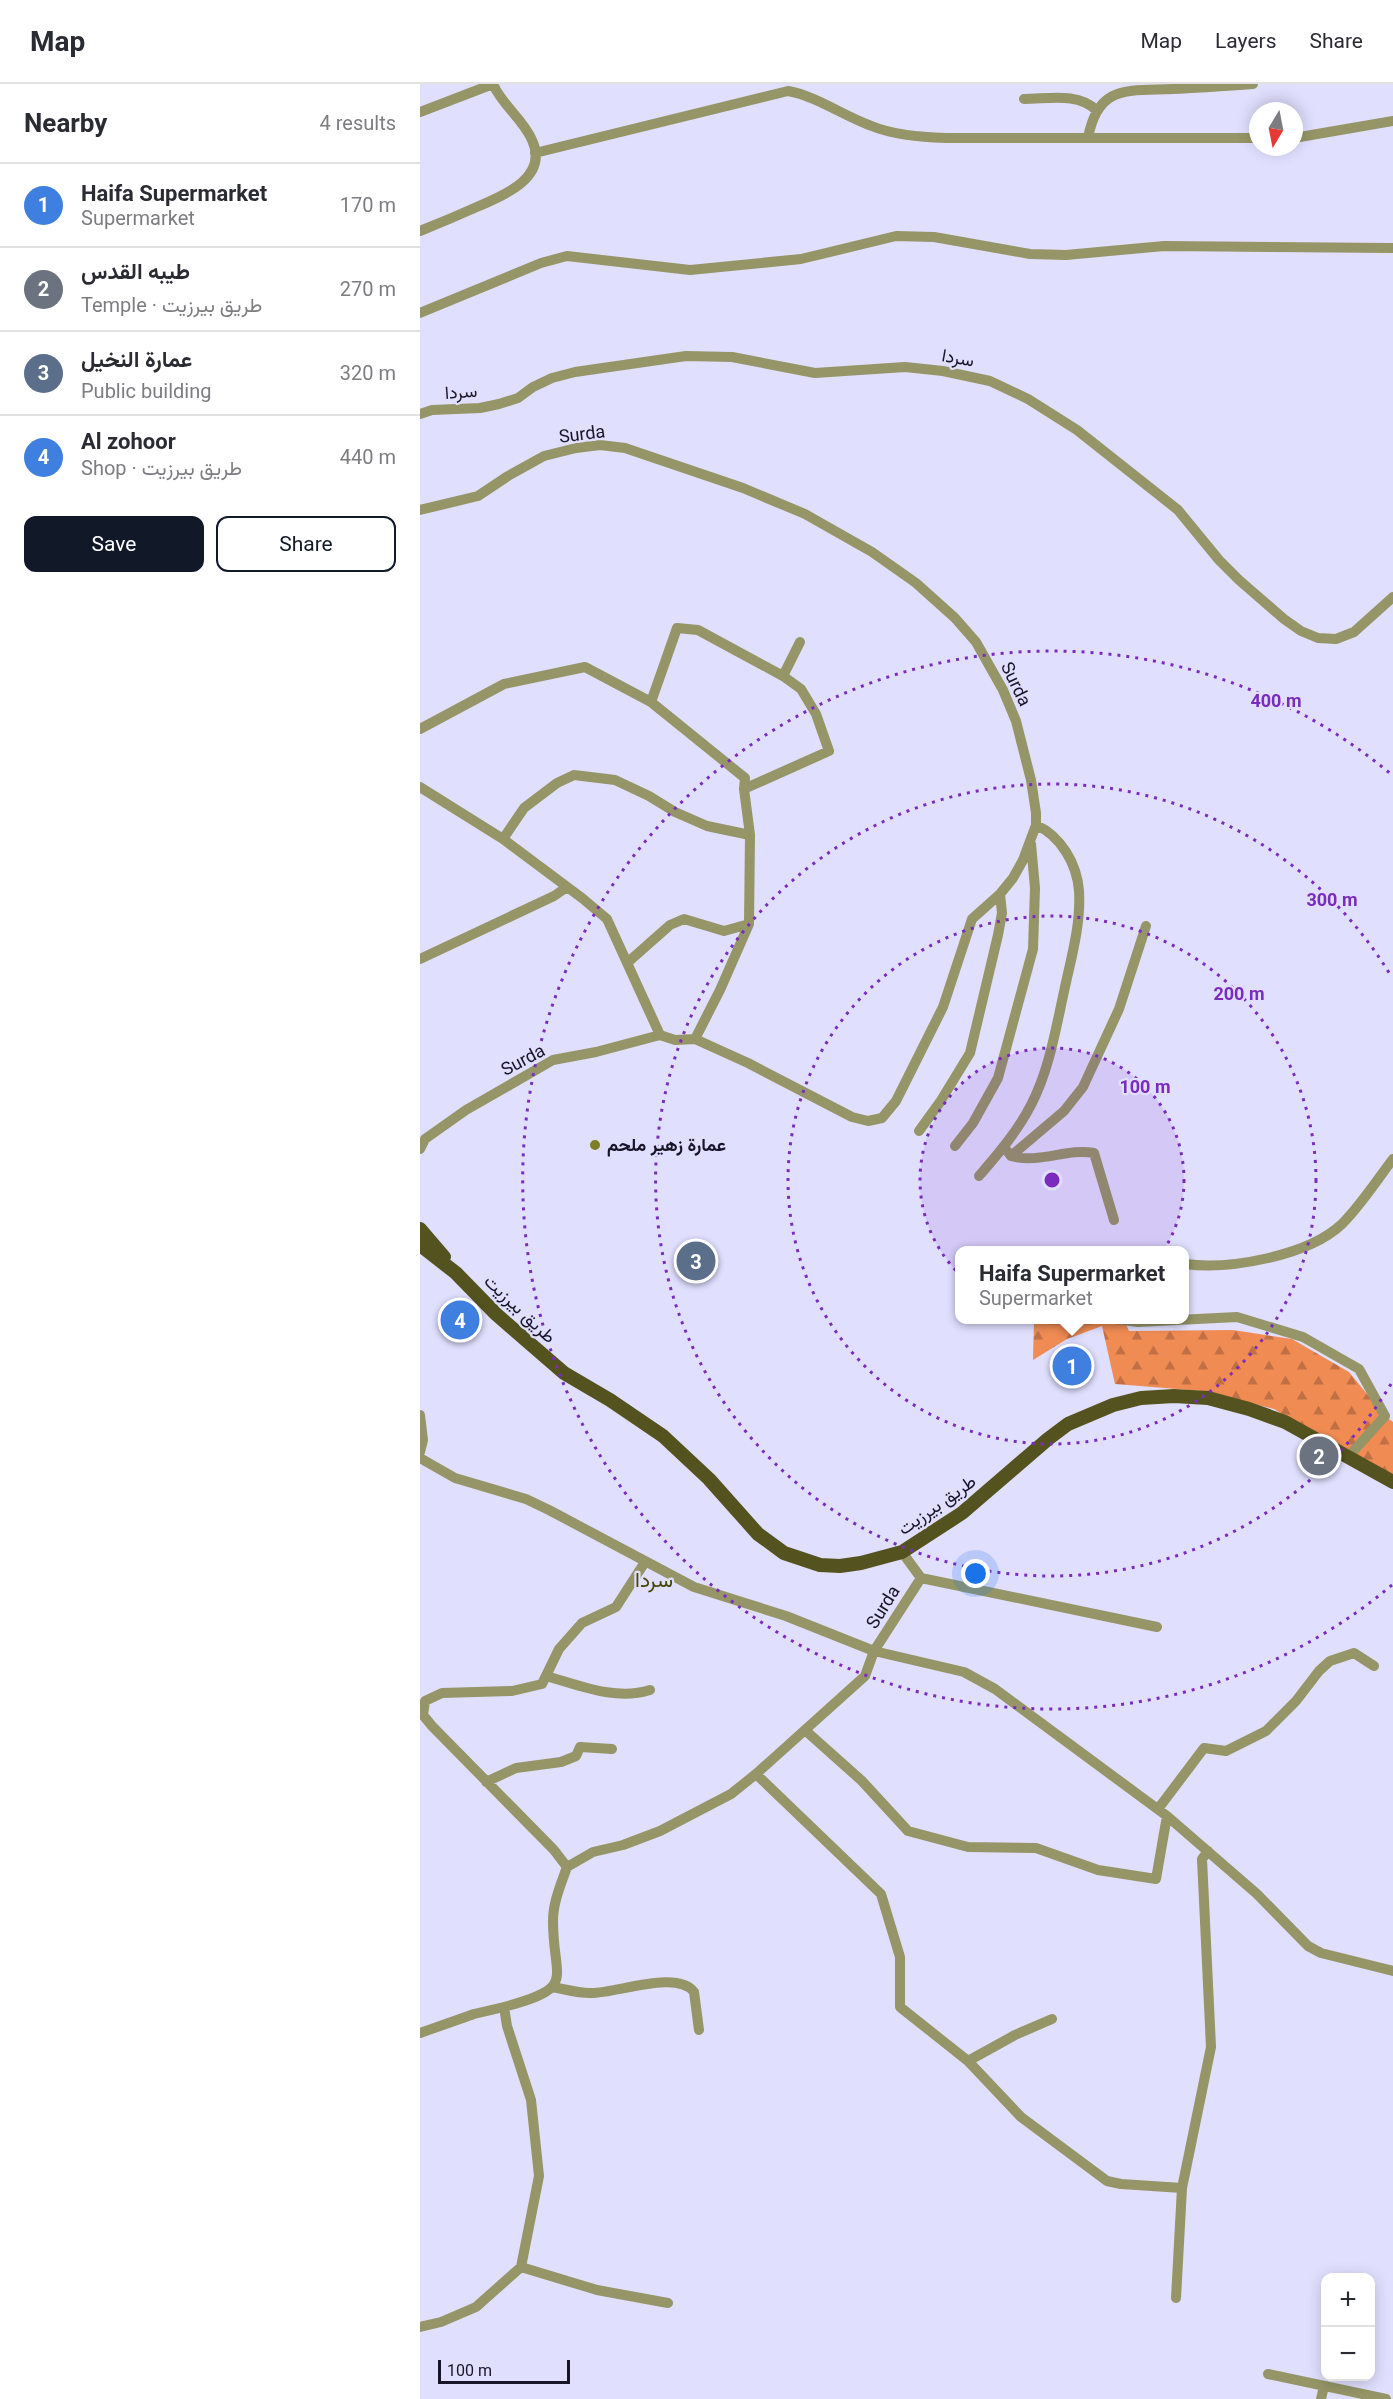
<!DOCTYPE html>
<html lang="en">
<head>
<meta charset="utf-8">
<style>
	body { margin:0; font-family:Roboto,Vazirmatn,sans-serif; background:#f7f7f7; color:#2b2b33 }
	.controls { position:absolute; right:18px; bottom:18px; display:grid; overflow:hidden; border-radius:12px; box-shadow:0 3px 15px #0003 }
	.controls button { width:54px; height:54px; display:grid; place-items:center; padding:0; border:0; border-bottom:2px solid #e1e1e2; background:#fff; color:#2b2b33; font:30px sans-serif }
	.compass { position:absolute; left:829px; top:18px; width:54px; height:54px; border-radius:50%; background:#fff; box-shadow:0 3px 15px #0003; rotate:190deg }
	.scale { position:absolute; left:18px; bottom:15px; width:132px; box-sizing:border-box; padding-left:6px; border:3px solid #181528; border-top:0; font-size:16px; line-height:21px; white-space:nowrap; color:#181528; -webkit-text-stroke:4px #e0dffe; paint-order:stroke }
	.you { position:absolute; left:556px; top:1490px; width:21px; height:21px; margin:-15px; border:4px solid #fff; border-radius:50%; background:#1a73e8; box-shadow:0 0 0 9px #1a73e833 }
	.badge { display:grid; place-items:center; width:39px; height:39px; border-radius:50%; background:#111827; color:#fff; font-size:20px; font-weight:700 }
	.pin { position:absolute; translate:-50% -50%; border:3px solid #fff; box-shadow:0 2px 6px #0006 }
	.popup { position:absolute; left:535px; top:1162px; width:234px; height:78px; box-sizing:border-box; display:grid; place-content:center; border-radius:12px; background:#fff; filter:drop-shadow(0 2px 4px #0005); font-size:20px; white-space:nowrap; color:#7c7c81 }
	.popup b { font-size:22px; color:#2b2b33 }
	.popup::after { content:''; position:absolute; left:50%; top:100%; margin-left:-12px; border:12px solid transparent; border-top-color:#fff }
	.list { margin:0; padding:0; list-style:none }
	h2 { display:flex; justify-content:space-between; align-items:center; height:78px; margin:0; padding:0 24px; font-size:26px }
	h2 small { font-size:20px; font-weight:400; color:#7c7c81 }
	.list li { display:grid; grid-template-columns:39px 1fr auto; gap:18px; align-items:center; box-sizing:border-box; height:84px; padding:0 24px; border-top:2px solid #e1e1e2 }
	.list b { display:block; font-size:22px; white-space:nowrap }
	.list p { margin:0; font-size:20px; white-space:nowrap; color:#7c7c81 }
	.list em { font-size:20px; font-style:normal; color:#7c7c81 }
	.actions { display:flex; gap:12px; padding:18px 24px }
	.actions a { flex:1; padding:14px 0; border:2px solid #111827; border-radius:12px; text-align:center; font-size:21px; color:#111827 }
	.actions .main { background:#111827; color:#fff }
	.map { position:relative; flex:none; width:973px; height:2315px; overflow:hidden }
	header { display:flex; align-items:center; gap:36px; box-sizing:border-box; height:84px; padding:0 30px; background:#fff; border-bottom:2px solid #e1e1e2 }
	header strong { font-size:28px }
	nav { display:flex; gap:33px; margin-inline-start:auto; font-size:21px }
	main { display:flex }
	aside { flex:1; background:#fff }
	.map>svg:first-child { display:block }
	.forest { fill:url(#forest-firs) }
	.lines { fill:none; stroke-linecap:round; stroke-linejoin:round }
	.minor { stroke:#959567; stroke-width:10 }
	.major { stroke:#54531f; stroke-width:14 }
	.ring { fill:none; stroke:#7b2cbf; stroke-width:3; stroke-dasharray:3 6 }
	.poi-dot { fill:#7f7d25; stroke:#e0dffe; stroke-width:2 }
	.labels { text-anchor:middle; stroke-width:4.5; stroke-linejoin:round; paint-order:stroke }
	.street-label { font-size:18px; fill:#181528; stroke:#e0dffe }
	.poi-label { font-size:18px; font-weight:bold; fill:#181528; stroke:#e0dffe; text-anchor:start }
	.quarter-label { font-size:21px; fill:#464402; stroke:#e0dffe }
	.centre { fill:#7b2cbf; stroke:#e0dffe; stroke-width:3 }
	.ring-label { font-size:18px; text-anchor:middle; font-weight:bold; fill:#7b2cbf; stroke:#e0dffe; stroke-width:4.5; stroke-linejoin:round; paint-order:stroke }
</style>
</head>
<body>
<header>
<strong>Map</strong>
<nav><a>Map</a><a>Layers</a><a>Share</a></nav>
</header>
<main>
<aside>
<h2>Nearby<small>4 results</small></h2>
<ul class="list">
<li><span class="badge" style="background:#3f7fe0">1</span><div><b>Haifa Supermarket</b><p>Supermarket</p></div><em>170 m</em></li>
<li><span class="badge" style="background:#6b7280">2</span><div><b>طيبه القدس</b><p>Temple · طريق بيرزيت</p></div><em>270 m</em></li>
<li><span class="badge" style="background:#5c6f8a">3</span><div><b>عمارة النخيل</b><p>Public building</p></div><em>320 m</em></li>
<li><span class="badge" style="background:#3f7fe0">4</span><div><b>Al zohoor</b><p>Shop · طريق بيرزيت</p></div><em>440 m</em></li>
</ul>
<div class="actions"><a class="main">Save</a><a>Share</a></div>
</aside>
<div class="map">
<svg width="973" height="2315" viewBox="0 0 973 2315">
	<defs>
		<pattern id="forest-firs" width="22" height="20" patternUnits="userSpaceOnUse" patternTransform="scale(1.5)"><rect width="22" height="20" fill="#f08b53"/><path d="M5 1l3.5 6h-7zM16 11l3.5 6h-7z" fill="#c17045"/></pattern>
	</defs>
	<rect width="100%" height="100%" fill="#e0dffe"/>
	<path class="forest" d="M614 1236H704L709 1247 813 1246 872 1255 929 1288 965 1332 973 1338V1401L854 1325 782 1307 695 1300 682 1242 647 1255 613 1276Z"/>
	<g class="lines">
		<path class="minor" d="M604 15C628 15 658 8 676 26
			M0 28 73 0
			M668 54C678 0 708 7 753 5 779 4 806 2 833 0
			M874 54 973 37
			M115 69 368 7C396 12 422 31 449 41 473 51 499 53 526 54H838
			M0 147C20 139 39 131 59 122 85 111 129 93 112 56 103 35 82 21 73 0
			M0 229 121 179 147 172 270 186 381 175 476 152 514 153 610 170 646 171 744 162 973 164
			M0 330 12 326 60 324 79 320 98 314 113 303 132 294 155 288 266 272 312 273 395 289 485 283 523 287 570 297 608 315 657 346 758 426 799 476 819 496 864 535 881 547 898 554 916 555 934 548 973 513
			M0 426 58 412 88 392 124 372 156 364 180 361 205 364 323 404 385 430 452 468 496 499 535 534 556 558 583 606 596 637 611 696 616 729V741L603 776 593 794 580 810 552 835 523 923 476 1017 462 1034 448 1037 432 1033 328 979 275 955 255 956 240 951 176 968 133 976 46 1026 5 1055 0 1065
			M363 592 380 558
			M231 618 257 544 278 546 363 592 381 605 396 630 409 667 324 705
			M0 645 84 600 165 583 231 618 325 694 324 705 330 751 329 840 300 906 275 955
			M0 703 83 755 162 814 187 835 240 951
			M83 755 104 724 137 699 154 691 195 696 229 712 255 728 287 742 330 751
			M0 875 134 812 147 803
			M207 879 250 841 264 835 304 847 329 840
			M499 1047 520 1018 550 969 578 851 582 829 580 810
			M535 1062 553 1039 578 994 613 865 615 804 611 760
			M584 1063 591 1072 644 1027 663 1003 699 925 726 842
			M591 1072C619 1080 647 1064 674 1069L694 1136
			M559 1092C578 1070 597 1048 611 1021 630 984 636 943 645 903 652 871 661 839 659 807 657 780 641 752 616 741
			M765 1180C809 1186 888 1172 922 1140 941 1121 957 1096 973 1075
			M703 1236 718 1238 817 1233 883 1253 939 1285 965 1332 929 1372
			M0 1331 3 1356 0 1368
			M0 1374 35 1394 106 1415 129 1426 274 1503 366 1532 454 1567 544 1588 575 1605 747 1732 837 1810 888 1862 901 1869 973 1887
			M501 1494 737 1543
			M126 1592C159 1601 195 1617 230 1606
			M386 1647 442 1697 488 1747 548 1763 616 1764 678 1786 736 1795 747 1732
			M336 1690 461 1810 480 1873V1923L548 1977 601 2033 687 2097 701 2100 762 2104
			M66 1698 96 1684 141 1678 156 1672 160 1663 192 1665
			M738 1725 784 1664 806 1667 846 1647 876 1617 899 1587 910 1577 934 1569 954 1582
			M147 1783 134 1766 12 1642 3 1631 5 1617 22 1609 92 1607 122 1600 139 1565 162 1539 196 1523 225 1478
			M132 1903C144 1905 157 1909 170 1909 195 1910 257 1885 274 1908L279 1946
			M0 1949 54 1930 84 1923
			M548 1977 595 1951 632 1935
			M101 2183 177 2206 248 2219
			M756 2214 762 2104 791 1963 782 1775 788 1767
			M0 2243 21 2238 56 2223 101 2183 119 2092 111 2016 87 1942 84 1923C158 1903 133 1897 133 1837 133 1818 141 1800 147 1783L173 1768 203 1761 240 1747 311 1710 336 1690 445 1592 454 1567 501 1494 482 1468
			M848 2290 966 2315
			M901 2315 904 2302"/>
		<path class="major" d="M0 1145 24 1173
			M0 1161 36 1189 76 1230 144 1289 190 1316 243 1352 289 1395 338 1450 364 1469 400 1481 420 1482 441 1479 482 1468 542 1429 628 1355 648 1340 693 1321 721 1314 754 1312 788 1314 829 1325 865 1338 973 1398"/>
	</g>
	<circle cx="632" cy="1096" r="132" fill="#7b2cbf" fill-opacity=".12"/>
	<g class="ring">
		<circle cx="632" cy="1096" r="132"/>
		<circle cx="632" cy="1096" r="264"/>
		<path d="M971 1300A396 396 0 1 1 971 892"/>
		<path d="M972 1501A529 529 0 1 1 972 691"/>
	</g>
	<circle class="poi-dot" cx="175" cy="1061" r="6"/>
	<g class="labels">
		<g class="street-label">
			<text transform="translate(538 274) rotate(10)" y="6">سردا</text>
			<text transform="translate(41 308) rotate(-4)" y="6">سردا</text>
			<text transform="translate(162 350) rotate(-7)" y="6">Surda</text>
			<text transform="translate(596 600) rotate(64)" y="6">Surda</text>
			<text transform="translate(103 976) rotate(-28)" y="6">Surda</text>
			<text transform="translate(100 1225) rotate(43)" y="6">طريق بيرزيت</text>
			<text transform="translate(517 1421) rotate(-35)" y="6">طريق بيرزيت</text>
			<text transform="translate(463 1523) rotate(-58)" y="6">Surda</text>
		</g>
		<g class="poi-label">
			<text x="187" y="1067">عمارة زهير ملحم</text>
		</g>
		<g class="quarter-label">
			<text x="234" y="1503">سردا</text>
		</g>
	</g>
	<circle cx="632" cy="1096" r="9" class="centre"/>
	<g class="ring-label">
		<text x="856" y="623">400 m</text>
		<text x="912" y="822">300 m</text>
		<text x="819" y="916">200 m</text>
		<text x="725" y="1009">100 m</text>
	</g>
</svg>
<div class="controls">
<button>+</button>
<button>−</button>
</div>
<svg class="compass" viewBox="-18 -18 36 36"><path d="M0-13l5 13h-10z" fill="#e53935"/><path d="M0 13l5-13h-10z" fill="#7c7c81"/></svg>
<div class="scale">100 m</div>
<div class="you"></div>
<div class="pin badge" style="left:652px;top:1282px;background:#3f7fe0">1</div>
<div class="popup"><b>Haifa Supermarket</b>Supermarket</div>
<div class="pin badge" style="left:899px;top:1372px;background:#6b7280">2</div>
<div class="pin badge" style="left:276px;top:1177px;background:#5c6f8a">3</div>
<div class="pin badge" style="left:40px;top:1236px;background:#3f7fe0">4</div>
</div>
</main>
</body>
</html>
